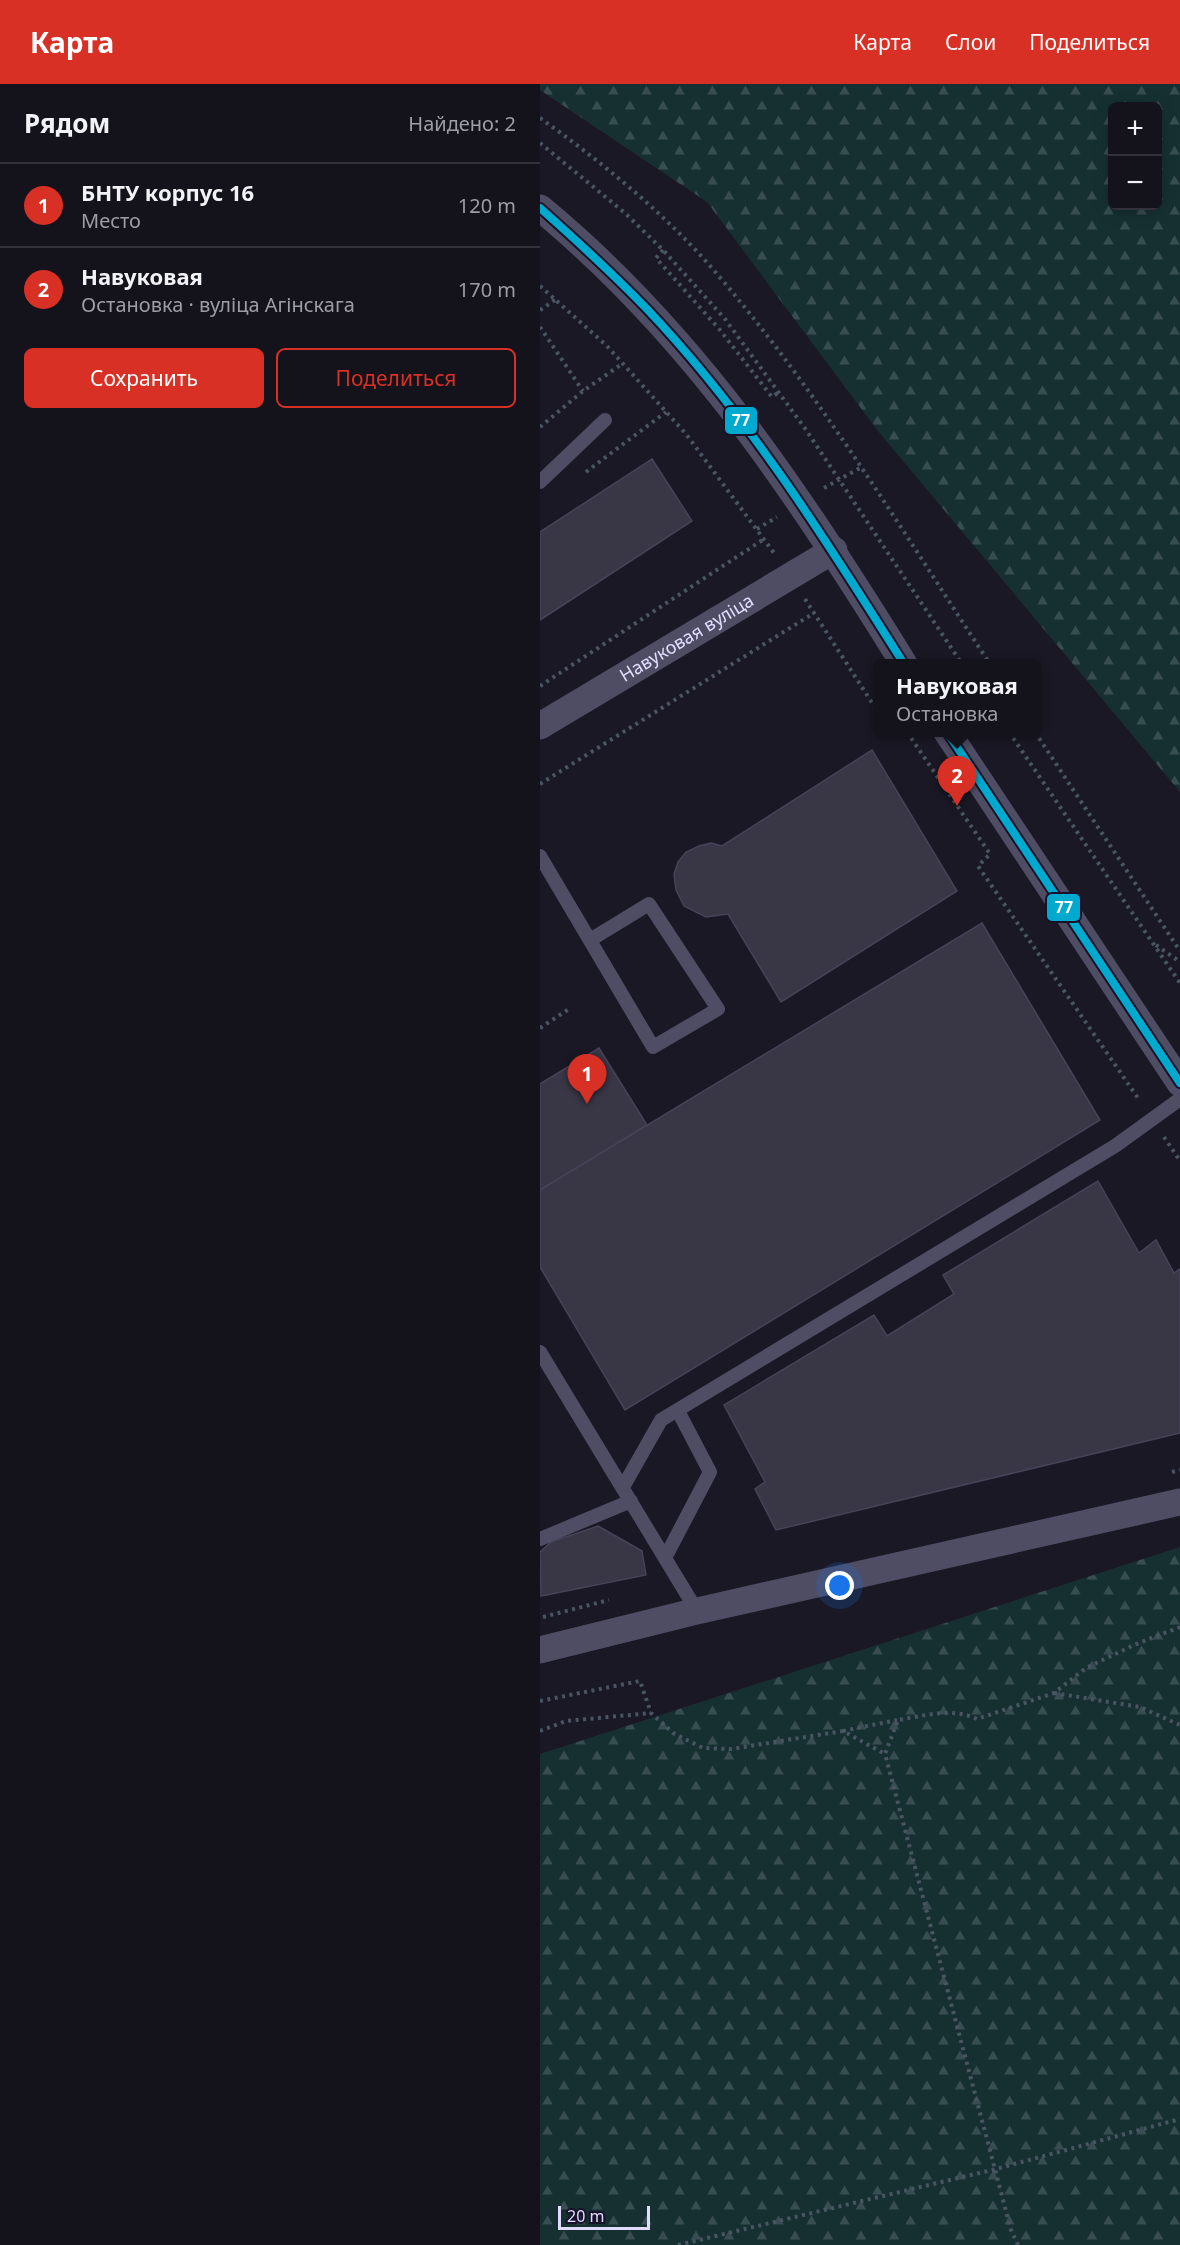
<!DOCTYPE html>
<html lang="ru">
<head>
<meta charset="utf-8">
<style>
	body { margin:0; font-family:"Noto Sans",sans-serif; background:#212028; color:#f1f3f6 }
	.controls { position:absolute; right:18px; top:18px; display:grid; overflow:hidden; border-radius:9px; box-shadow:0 3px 15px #0003 }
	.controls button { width:54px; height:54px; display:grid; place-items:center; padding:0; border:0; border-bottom:2px solid #33323a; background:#14121b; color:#f1f3f6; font:30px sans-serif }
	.scale { position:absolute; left:18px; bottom:15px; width:92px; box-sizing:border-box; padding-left:6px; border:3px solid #e1dcfe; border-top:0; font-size:16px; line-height:21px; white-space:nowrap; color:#e1dcfe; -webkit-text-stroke:4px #17122a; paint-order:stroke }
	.you { position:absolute; left:300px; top:1502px; width:21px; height:21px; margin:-15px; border:4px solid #fff; border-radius:50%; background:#1a73e8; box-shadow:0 0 0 9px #1a73e833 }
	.badge { display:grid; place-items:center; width:39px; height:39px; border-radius:50%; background:#d93025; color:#fff; font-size:20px; font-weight:700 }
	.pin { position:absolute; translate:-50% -50px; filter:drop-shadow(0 2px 3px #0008) }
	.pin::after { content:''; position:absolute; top:32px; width:21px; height:18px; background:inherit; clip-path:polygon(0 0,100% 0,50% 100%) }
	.popup { position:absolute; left:333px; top:575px; width:168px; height:78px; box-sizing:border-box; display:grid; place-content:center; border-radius:9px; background:#14121b; filter:drop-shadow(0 2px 4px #0005); font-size:20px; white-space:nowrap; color:#9d9ea3 }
	.popup b { font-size:22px; color:#f1f3f6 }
	.popup::after { content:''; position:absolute; left:50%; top:100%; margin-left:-12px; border:12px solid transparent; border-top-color:#14121b }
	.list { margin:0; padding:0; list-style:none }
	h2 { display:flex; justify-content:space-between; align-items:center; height:78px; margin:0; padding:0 24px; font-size:26px }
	h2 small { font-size:20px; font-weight:400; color:#9d9ea3 }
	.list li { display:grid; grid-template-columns:39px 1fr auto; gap:18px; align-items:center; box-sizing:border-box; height:84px; padding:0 24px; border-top:2px solid #33323a }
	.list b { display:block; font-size:22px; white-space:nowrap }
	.list p { margin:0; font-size:20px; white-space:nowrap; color:#9d9ea3 }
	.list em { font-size:20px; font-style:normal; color:#9d9ea3 }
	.actions { display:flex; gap:12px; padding:18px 24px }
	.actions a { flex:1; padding:14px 0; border:2px solid #d93025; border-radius:9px; text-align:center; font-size:21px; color:#d93025 }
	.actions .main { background:#d93025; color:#fff }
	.map { position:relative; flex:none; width:640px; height:2161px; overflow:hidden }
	header { display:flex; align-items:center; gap:36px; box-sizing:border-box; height:84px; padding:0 30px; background:#d93025; color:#fff }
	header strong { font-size:28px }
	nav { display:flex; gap:33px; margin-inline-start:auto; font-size:21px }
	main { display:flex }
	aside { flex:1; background:#14121b }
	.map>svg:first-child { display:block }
	.forest { fill:url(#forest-firs); fill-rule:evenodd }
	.building { fill:#393646; stroke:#474358; stroke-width:1.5 }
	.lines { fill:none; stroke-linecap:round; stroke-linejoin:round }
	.path { stroke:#4a5564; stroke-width:4; stroke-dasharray:3 4.5; stroke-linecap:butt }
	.lane { stroke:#4f4d64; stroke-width:14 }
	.street { stroke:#4f4d64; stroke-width:27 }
	.bus-1-casing { stroke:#17122a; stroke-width:12 }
	.bus-1 { stroke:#00a9ce; stroke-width:8 }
	.labels { text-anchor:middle; stroke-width:4.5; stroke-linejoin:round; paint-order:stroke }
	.street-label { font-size:18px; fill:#e1dcfe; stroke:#17122a }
	.line-badge { stroke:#17122a; stroke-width:2 }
	.badge-label { font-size:16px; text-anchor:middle; font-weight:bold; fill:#fff }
</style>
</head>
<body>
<header>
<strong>Карта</strong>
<nav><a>Карта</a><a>Слои</a><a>Поделиться</a></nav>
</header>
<main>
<aside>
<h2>Рядом<small>Найдено: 2</small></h2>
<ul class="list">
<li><span class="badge">1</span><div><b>БНТУ корпус 16</b><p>Место</p></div><em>120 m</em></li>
<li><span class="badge">2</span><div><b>Навуковая</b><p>Остановка · вуліца Агінскага</p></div><em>170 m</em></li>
</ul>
<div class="actions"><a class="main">Сохранить</a><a>Поделиться</a></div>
</aside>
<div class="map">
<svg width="640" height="2161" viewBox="0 0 640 2161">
	<defs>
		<pattern id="forest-firs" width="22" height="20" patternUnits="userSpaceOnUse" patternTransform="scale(1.5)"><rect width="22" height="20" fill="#163032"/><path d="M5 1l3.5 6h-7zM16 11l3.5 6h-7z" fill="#384d51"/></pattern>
	</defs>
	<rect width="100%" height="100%" fill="#1a1824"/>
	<path class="forest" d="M0 0H640V708L338 347 167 118 0 6ZM572 22H618V122H572Z
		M640 1463V2161H0V1670Z"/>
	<path class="building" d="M112 375 152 437 0 536V448Z
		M332 666 417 807 241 918 188 830 166 833 144 822 136 806 134 790 138 778 146 768 159 762 171 759 182 762Z
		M442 839 560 1036 85 1326 0 1183V1106Z
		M59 964 107 1041 0 1106V1000Z
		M558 1097 599 1169 616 1156 634 1189 640 1185V1349L236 1446 215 1405 225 1398 184 1321 334 1231 347 1252 414 1210 403 1191Z
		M58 1442 102 1467 106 1491 1 1512 0 1468 11 1458Z"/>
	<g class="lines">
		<path class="path" d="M0 34C59 76 123 128 171 183 277 305 361 445 450 580
			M0 59 85 129 123 166 185 235 264 343 422 580
			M123 166 116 174 180 246 232 313 239 308
			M0 202 67 262 146 350 234 469
			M0 226 15 216
			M0 243 43 307
			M0 343 43 307 82 280
			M46 388 126 328
			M284 404 320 384
			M217 445 237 433
			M265 515 338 628
			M0 602 224 455
			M367 648 450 770 438 782 600 1017
			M469 648 640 899
			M495 648 640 867
			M0 700 274 529
			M616 861 640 878
			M0 944 29 925
			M624 1053 640 1077
			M632 1388 640 1386
			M3 1533 69 1516
			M514 1609 600 1623 640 1641
			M0 1617 100 1597 111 1629 133 1649 163 1664 191 1665 303 1647 345 1670
			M0 1647 26 1637 111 1629
			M303 1647 357 1636
			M138 2161 456 2085 640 2035
			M478 2161 471 2146 345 1670 358 1636C383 1632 413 1623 437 1635L514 1609 546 1584 594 1561 640 1543"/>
		<path class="lane" d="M0 398 65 336
			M0 772 113 963 178 925 109 820 50 856
			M0 1268 157 1527
			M83 1403 121 1336 575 1062 640 1015
			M0 1455 91 1417
			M125 1474 170 1388 138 1327"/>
		<g class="street">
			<path d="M0 124C153 250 261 413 364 580"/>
			<path id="s1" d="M0 642 294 466"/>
			<path d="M407 648 640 999"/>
			<path d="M0 1566 157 1527 640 1418"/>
		</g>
		<g class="bus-1-casing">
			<path id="bus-1" d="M0 124C36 156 72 189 106 224 207 330 286 456 364 580
				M407 648 640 999"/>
		</g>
		<use href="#bus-1" class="bus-1"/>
	</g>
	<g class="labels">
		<g class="street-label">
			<text dy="6" stroke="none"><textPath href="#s1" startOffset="171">Навуковая вуліца</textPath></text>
		</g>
	</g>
	<g class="line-badge">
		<rect x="184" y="322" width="34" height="29" rx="6" fill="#00a9ce"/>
		<rect x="506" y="809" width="35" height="29" rx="6" fill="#00a9ce"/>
	</g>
	<g class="badge-label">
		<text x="201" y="342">77</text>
		<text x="524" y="829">77</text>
	</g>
</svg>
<div class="controls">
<button>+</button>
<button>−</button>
</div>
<div class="scale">20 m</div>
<div class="you"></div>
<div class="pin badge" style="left:47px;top:1020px">1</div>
<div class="pin badge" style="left:417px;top:722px">2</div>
<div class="popup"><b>Навуковая</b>Остановка</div>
</div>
</main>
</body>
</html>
